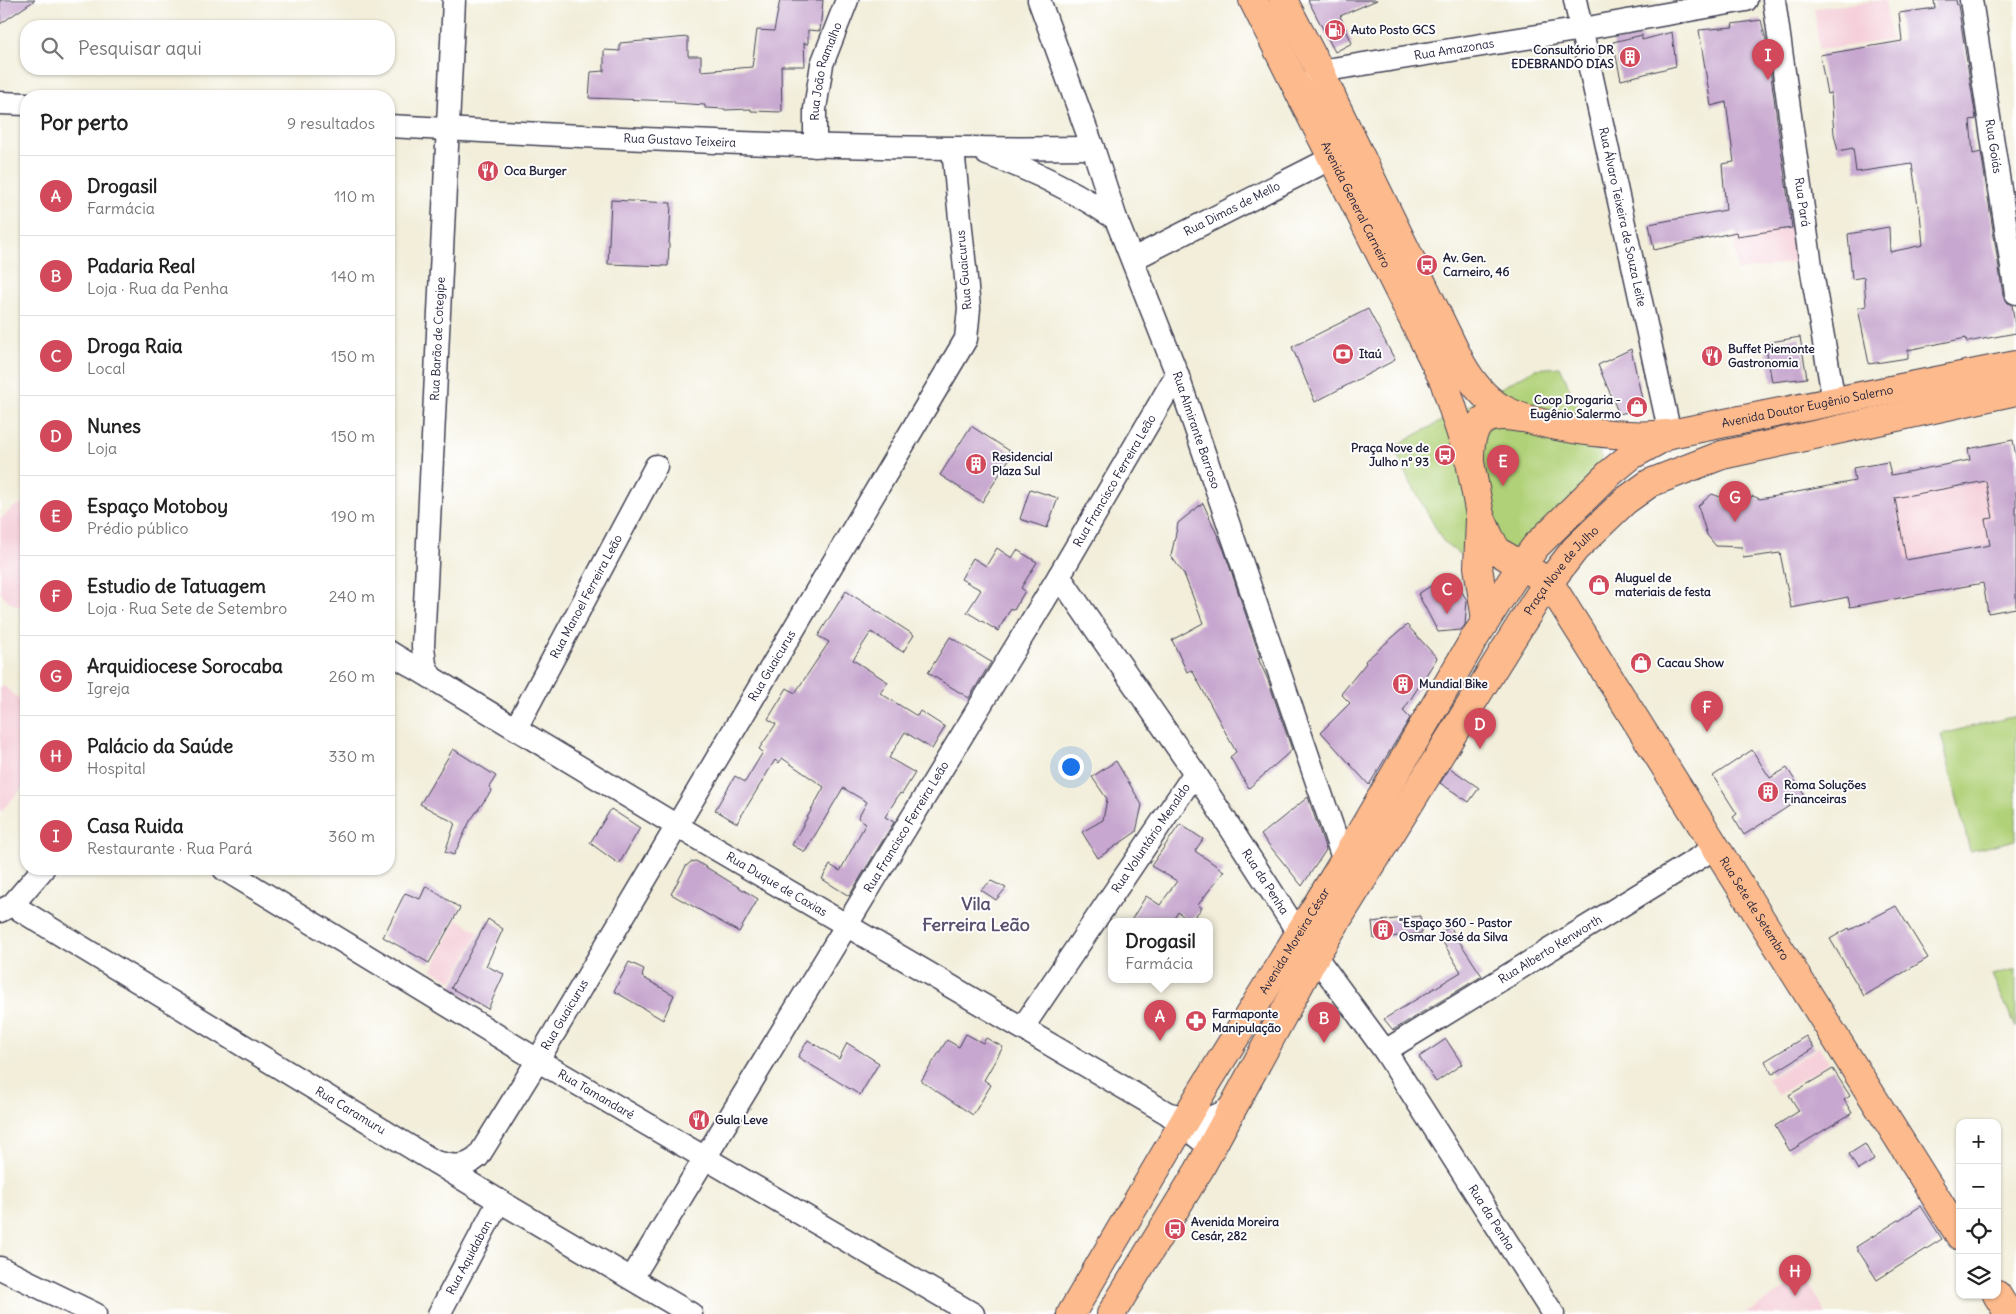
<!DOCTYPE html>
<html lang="pt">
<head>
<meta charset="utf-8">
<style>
	body { margin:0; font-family:Delius,sans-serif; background:#f2f2f2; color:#222 }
	.controls { position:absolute; right:15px; bottom:15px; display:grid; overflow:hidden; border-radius:10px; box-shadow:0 1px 4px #0004 }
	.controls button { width:45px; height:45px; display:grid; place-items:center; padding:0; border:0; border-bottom:1px solid #e0e0e0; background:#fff; color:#222; font:25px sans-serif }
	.you { position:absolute; left:1070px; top:766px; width:18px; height:18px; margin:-12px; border:4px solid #fff; border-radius:50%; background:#1a73e8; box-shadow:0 0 0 8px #1a73e833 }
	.badge { display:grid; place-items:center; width:32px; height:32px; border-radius:50%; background:#d1495b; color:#fff; font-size:16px; font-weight:700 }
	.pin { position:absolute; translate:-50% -41px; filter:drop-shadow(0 1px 2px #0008) }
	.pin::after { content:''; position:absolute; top:26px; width:18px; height:15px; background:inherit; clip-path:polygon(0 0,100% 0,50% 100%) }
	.popup { position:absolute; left:1108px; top:918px; width:105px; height:65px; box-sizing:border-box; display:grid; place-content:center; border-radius:10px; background:#fff; filter:drop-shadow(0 1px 4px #0005); font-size:16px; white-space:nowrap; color:#767676 }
	.popup b { font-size:19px; color:#222 }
	.popup::after { content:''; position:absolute; left:50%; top:100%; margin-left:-10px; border:10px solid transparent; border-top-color:#fff }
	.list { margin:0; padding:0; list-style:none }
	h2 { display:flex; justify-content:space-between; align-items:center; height:65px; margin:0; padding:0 20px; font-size:21px }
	h2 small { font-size:16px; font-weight:400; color:#767676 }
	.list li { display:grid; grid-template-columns:32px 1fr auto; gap:15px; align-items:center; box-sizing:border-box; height:80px; padding:0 20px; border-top:1px solid #e0e0e0 }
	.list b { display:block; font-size:19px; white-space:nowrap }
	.list p { margin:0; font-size:16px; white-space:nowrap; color:#767676 }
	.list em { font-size:16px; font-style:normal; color:#767676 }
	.icon { flex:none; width:28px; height:28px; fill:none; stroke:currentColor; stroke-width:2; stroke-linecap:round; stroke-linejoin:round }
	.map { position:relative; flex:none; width:2016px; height:1314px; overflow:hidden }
	.search { position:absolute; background:#fff; box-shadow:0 1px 4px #0004; left:20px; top:20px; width:375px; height:55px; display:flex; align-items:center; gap:12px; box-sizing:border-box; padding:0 18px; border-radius:20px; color:#767676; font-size:19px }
	.panel { position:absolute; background:#fff; box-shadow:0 1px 4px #0004; left:20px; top:90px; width:375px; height:785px; border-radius:20px }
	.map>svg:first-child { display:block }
	.built { fill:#f5cfd9 }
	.green { fill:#b1d178; stroke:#6a7a5a }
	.building { fill:#c7a7cf; fill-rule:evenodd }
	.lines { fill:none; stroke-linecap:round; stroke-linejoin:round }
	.minor-casing { stroke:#414153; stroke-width:25 }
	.major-casing { stroke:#414153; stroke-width:30 }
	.minor { stroke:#fff; stroke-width:22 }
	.major { stroke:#fcba8d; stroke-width:28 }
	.labels { text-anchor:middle; stroke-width:4; stroke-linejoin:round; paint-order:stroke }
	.poi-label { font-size:12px; font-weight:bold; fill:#22223b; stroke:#fff; text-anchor:start }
	.street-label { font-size:12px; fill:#22223b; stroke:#fff }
	.district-label { font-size:18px; font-weight:bold; fill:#5c516f; stroke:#fff }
</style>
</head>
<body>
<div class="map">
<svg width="2016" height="1314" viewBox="0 0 2016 1314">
	<rect width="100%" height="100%" fill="#fff"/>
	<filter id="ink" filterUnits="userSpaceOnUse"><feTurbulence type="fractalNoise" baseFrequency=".02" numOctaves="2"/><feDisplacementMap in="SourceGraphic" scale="10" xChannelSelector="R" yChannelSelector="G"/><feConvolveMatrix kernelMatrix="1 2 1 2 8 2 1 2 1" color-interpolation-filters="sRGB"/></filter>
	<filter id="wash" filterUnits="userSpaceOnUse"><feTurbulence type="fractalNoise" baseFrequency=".0096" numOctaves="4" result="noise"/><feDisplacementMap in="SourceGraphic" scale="20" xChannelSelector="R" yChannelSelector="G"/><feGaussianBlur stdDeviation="1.12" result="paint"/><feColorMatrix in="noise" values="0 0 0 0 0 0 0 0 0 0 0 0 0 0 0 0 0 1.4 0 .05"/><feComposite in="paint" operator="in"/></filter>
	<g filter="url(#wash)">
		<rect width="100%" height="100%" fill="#f2eeda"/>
		<path class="built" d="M1885 0 1891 40 1819 50 1814 8Z
			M1800 227 1804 261 1737 271 1734 236Z
			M2013 440 2016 457V608L1988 613 1983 583 1850 607 1848 597 1791 608 1770 497 1855 481 1853 468 1888 462 1891 474 1969 460 1968 449Z
			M26 502V610L11 603 0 592V519L14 507Z
			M3 685 26 706V784L0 813V689Z
			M457 919 479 932 453 981 432 970Z
			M1819 1047 1829 1062 1778 1095 1767 1079Z
			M1805 1275 1826 1314H1746Z"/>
		<path class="green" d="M1560 367 1605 465 1516 552 1477 560 1459 554 1443 541 1409 480 1394 447 1535 369Z
			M2016 716V840L1970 851 1941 734Z
			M2016 969V1028L1992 975Z"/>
		<g id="blocks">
			<path class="building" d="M0 0H35L0 24Z
				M780 0H823L820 31 808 30V44L804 43 805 66H781L782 112 751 111V109L725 110V109L705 108V105L674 103V101L589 98 591 72 604 71V50L620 51V43L688 37V56H701V71L752 67 757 30 774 31Z
				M1308 0H1377L1340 16 1352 43 1335 52Z
				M1934 0H1956L1957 5H1958L1976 119 1970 120 1973 154 1981 152 2003 295 2006 302 2012 305 2016 333 1967 342 1966 338 1908 350V358L1869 364 1858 308 1866 306 1864 277 1852 279 1848 234 1889 227 1890 252 1923 245 1920 213H1919L1912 164 1856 172 1853 148 1838 151 1834 134 1831 93 1827 94 1820 55 1902 41 1899 13 1935 8Z
				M1761 20 1766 40 1792 228 1737 236 1736 232 1654 250 1649 224 1726 210 1722 164 1734 162 1726 102 1711 106 1699 30 1733 27 1732 24Z
				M1672 32 1676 66 1621 80 1613 42 1642 35V40Z
				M611 200 671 203 668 266 608 264Z
				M1368 309 1395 360 1315 402 1292 347Z
				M1800 337 1807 378 1772 382 1765 343Z
				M1631 349 1644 408 1619 414 1598 365Z
				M971 426 1013 453 982 502 940 475Z
				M2013 440 2016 457V608L1988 613 1983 583 1850 607 1848 597 1791 608 1780 553 1743 558 1742 547 1716 546 1707 535 1698 506 1712 494 1723 498 1725 508 1742 504 1753 496 1760 499 1855 481 1853 468 1888 462 1891 475 1970 460 1968 449ZM1986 481 1993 518 1985 519 1990 545 1906 560 1895 498Z
				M1030 489 1058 498 1047 528 1020 519Z
				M1203 503 1224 550 1260 657 1258 658 1268 680 1292 750 1249 788 1230 757 1236 752 1192 670 1187 672 1172 640 1203 623 1184 574 1171 556 1178 523Z
				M997 548 1012 558 1017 550 1037 562 1021 588 1025 591 1014 610 1011 608 998 631 967 612 981 590 961 579 973 558 986 566Z
				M1450 574 1467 600 1465 625 1461 630 1438 632 1418 594Z
				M846 591 914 635 903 652 871 632 853 660 888 682 880 693 917 716 920 711 945 727 932 749 905 732 889 758 915 773 902 794 900 793 885 817 894 822 849 896 822 879 830 865 840 871 866 823 858 818 867 802 843 788 805 852 792 845 824 787 782 758 779 763 775 760 737 823 715 810 735 776 745 782 763 752 759 749 776 724 768 719 787 688 795 693 829 642 818 636Z
				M1407 625 1437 658 1403 711 1410 718 1369 785 1321 732 1350 703 1341 694 1366 663 1365 661Z
				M950 637 991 662 969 698 928 673Z
				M453 749 496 776 489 787 492 790 470 821 454 855 445 852 455 823 420 804Z
				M1752 750 1770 778 1787 768 1805 796 1744 835 1733 817 1737 814 1713 776Z
				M1116 761 1142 805 1136 832 1098 858 1082 832 1103 820 1107 799 1092 777Z
				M1450 768 1479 788 1469 802 1440 783Z
				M1308 797 1326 850 1302 886 1261 835Z
				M611 809 640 828 619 864 590 843Z
				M1180 824 1203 839 1195 851 1224 871 1198 905 1202 908 1190 922 1178 912 1172 922H1130L1146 896 1160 905 1177 881 1151 866Z
				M696 861 758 899 739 932 671 894 686 866 691 862Z
				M991 881 1006 888 996 900 981 890Z
				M426 886 460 908 429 963 383 937 405 893 420 899Z
				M1896 906 1928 958 1864 996 1830 939 1849 928 1850 930Z
				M1420 916 1422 933 1374 939 1372 922Z
				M488 919 503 929 486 966 504 974 488 1009 451 988Z
				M1450 927 1482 976 1393 1030 1384 1019 1461 972 1438 934Z
				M629 962 644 969 642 977 674 995 663 1020 614 991Z
				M966 1034 983 1043 986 1038 1003 1047 984 1080 991 1085 973 1115 921 1081 947 1040 959 1047Z
				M1806 1036 1814 1048 1772 1074 1765 1061Z
				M1446 1039 1462 1064 1436 1082 1419 1057Z
				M808 1040 839 1059 847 1043 879 1063 860 1095 798 1057Z
				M1833 1069 1850 1096 1844 1100 1852 1113 1790 1151 1775 1126 1799 1111 1789 1095Z
				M1865 1144 1874 1160 1858 1170 1849 1154Z
				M1921 1206 1942 1239 1877 1280 1856 1247Z"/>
		</g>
	</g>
	<g filter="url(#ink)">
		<use href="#blocks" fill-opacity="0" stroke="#414153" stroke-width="1"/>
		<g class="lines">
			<g class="minor-casing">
				<g id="minor">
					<path id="s1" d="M1039 0 1093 148 1116 219 1177 374 1344 861"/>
					<path id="s2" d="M1575 0 1670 434"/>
					<path id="s3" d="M1774 0 1811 266 1834 402"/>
					<path id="s4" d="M1971 0 2016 293"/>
					<path id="s5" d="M1311 82 1320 71 1582 29 1746 0"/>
					<path d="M0 103 26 104"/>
					<path id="s6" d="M389 126C623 139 858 151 1093 148"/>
					<path id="s7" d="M815 146V109L822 64 847 0"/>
					<path d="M987 154C1033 170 1076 192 1116 219"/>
					<path id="s8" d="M1133 259 1332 158"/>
					<path id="s9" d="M1059 576 1195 773 1299 934 1385 1051 1553 1314"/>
					<path id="s10" d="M389 652 677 826 1167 1113 1211 1148"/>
					<path id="s11" d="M431 677 425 665 423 646 454 0"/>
					<path id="s12" d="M516 728 656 466"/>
					<path id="s13" d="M224 869 549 1067 973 1314"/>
					<path id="s14" d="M12 905 491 1196 691 1314"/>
					<path d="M0 911 12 905 43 869"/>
					<path id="s15" d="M1025 1029 1029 1018 1195 773"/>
					<path id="s16" d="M1385 1051 1715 848"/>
					<path d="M1170 1114C1197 1121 1214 1123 1235 1103"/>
					<path id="s17" d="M435 1162C452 1166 464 1169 478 1157L538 1060 966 339 969 308 953 149"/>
					<path d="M0 1268 95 1314"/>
					<path id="s18" d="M632 1278 1059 576 1177 374"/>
					<path id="s19" d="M439 1314 499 1201"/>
				</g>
			</g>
			<g class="major-casing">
				<g id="major">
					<path id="s20" d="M1253 0 1444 381 1470 462 1480 515 1489 536 1496 549 1502 554 1549 582 1960 1236"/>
					<path d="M1283 0 1320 71 1335 104 1461 363C1471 381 1483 397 1501 408 1536 428 1626 439 1666 434"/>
					<path d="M1470 458C1470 422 1485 411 1521 418"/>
					<path d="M1480 519 1478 567 1486 620"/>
					<path d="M1997 1295 2009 1314"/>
					<path id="s21" d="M1071 1314 1199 1096 1344 861 1474 639 1521 566 1536 546 1610 473 1632 455 1670 434 2016 365"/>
					<path id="s22" d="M1111 1314 1199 1170 1316 954 1506 648 1540 594 1575 549 1625 501 1650 483 1722 455 2016 391"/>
				</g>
			</g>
			<use href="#minor" class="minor"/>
			<use href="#major" class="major"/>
		</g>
	</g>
	<defs>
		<g id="fuel-disc" transform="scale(1.125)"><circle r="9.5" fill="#d1495b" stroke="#fff"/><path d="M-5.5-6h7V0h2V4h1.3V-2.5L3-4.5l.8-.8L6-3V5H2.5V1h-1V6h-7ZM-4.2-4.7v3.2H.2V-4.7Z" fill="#fff"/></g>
		<g id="building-disc" transform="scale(1.125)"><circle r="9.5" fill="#d1495b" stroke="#fff"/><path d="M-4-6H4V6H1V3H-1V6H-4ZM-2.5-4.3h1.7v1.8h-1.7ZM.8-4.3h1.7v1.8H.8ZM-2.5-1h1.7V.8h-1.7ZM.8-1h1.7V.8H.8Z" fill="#fff"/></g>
		<g id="restaurant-disc" transform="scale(1.125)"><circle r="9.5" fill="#d1495b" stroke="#fff"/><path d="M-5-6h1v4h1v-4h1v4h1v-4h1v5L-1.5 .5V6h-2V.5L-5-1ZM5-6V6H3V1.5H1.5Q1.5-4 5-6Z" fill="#fff"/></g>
		<g id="bus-disc" transform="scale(1.125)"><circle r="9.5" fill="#d1495b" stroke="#fff"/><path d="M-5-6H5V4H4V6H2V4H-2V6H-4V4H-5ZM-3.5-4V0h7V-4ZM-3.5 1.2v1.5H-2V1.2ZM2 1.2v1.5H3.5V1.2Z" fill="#fff"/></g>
		<g id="bank-disc" transform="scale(1.125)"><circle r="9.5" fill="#d1495b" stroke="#fff"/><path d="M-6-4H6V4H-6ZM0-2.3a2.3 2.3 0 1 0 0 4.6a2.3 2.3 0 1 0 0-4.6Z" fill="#fff"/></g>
		<g id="shop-disc" transform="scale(1.125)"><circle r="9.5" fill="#d1495b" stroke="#fff"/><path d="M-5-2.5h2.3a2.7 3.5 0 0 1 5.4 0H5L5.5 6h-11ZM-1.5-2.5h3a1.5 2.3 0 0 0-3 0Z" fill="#fff"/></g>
		<g id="pharmacy-disc" transform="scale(1.125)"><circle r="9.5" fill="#d1495b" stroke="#fff"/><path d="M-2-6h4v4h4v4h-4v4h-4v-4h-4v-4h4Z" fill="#fff"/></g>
	</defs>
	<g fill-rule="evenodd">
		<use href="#fuel-disc" x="1335" y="30"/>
		<use href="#building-disc" x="1630" y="57"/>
		<use href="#restaurant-disc" x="488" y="171"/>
		<use href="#bus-disc" x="1427" y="265"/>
		<use href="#bank-disc" x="1343" y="354"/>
		<use href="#restaurant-disc" x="1712" y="356"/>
		<use href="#shop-disc" x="1637" y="407"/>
		<use href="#bus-disc" x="1445" y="455"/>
		<use href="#building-disc" x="976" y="464"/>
		<use href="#shop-disc" x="1599" y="585"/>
		<use href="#shop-disc" x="1641" y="663"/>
		<use href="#building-disc" x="1403" y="684"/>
		<use href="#building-disc" x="1768" y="792"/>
		<use href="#building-disc" x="1383" y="930"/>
		<use href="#pharmacy-disc" x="1196" y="1021"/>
		<use href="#restaurant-disc" x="699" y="1120"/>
		<use href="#bus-disc" x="1175" y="1229"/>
	</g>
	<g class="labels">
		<g class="poi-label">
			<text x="1351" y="34">Auto Posto GCS</text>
			<text x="1614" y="54" text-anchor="end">Consultório DR<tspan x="1614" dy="14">EDEBRANDO DIAS</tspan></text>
			<text x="504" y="175">Oca Burger</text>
			<text x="1443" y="262">Av. Gen.<tspan x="1443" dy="14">Carneiro, 46</tspan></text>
			<text x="1728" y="353">Buffet Piemonte<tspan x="1728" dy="14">Gastronomia</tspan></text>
			<text x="1359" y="358">Itaú</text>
			<text x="1621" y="404" text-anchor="end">Coop Drogaria -<tspan x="1621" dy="14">Eugênio Salermo</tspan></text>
			<text x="1429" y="452" text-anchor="end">Praça Nove de<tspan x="1429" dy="14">Julho nº 93</tspan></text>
			<text x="992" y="461">Residencial<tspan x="992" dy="14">Plaza Sul</tspan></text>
			<text x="1615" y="582">Aluguel de<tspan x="1615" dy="14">materiais de festa</tspan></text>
			<text x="1657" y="667">Cacau Show</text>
			<text x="1419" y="688">Mundial Bike</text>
			<text x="1784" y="789">Roma Soluções<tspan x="1784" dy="14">Financeiras</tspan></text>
			<text x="1399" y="927">"Espaço 360 - Pastor<tspan x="1399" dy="14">Osmar José da Silva</tspan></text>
			<text x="1212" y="1018">Farmaponte<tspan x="1212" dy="14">Manipulação</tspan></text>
			<text x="715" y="1124">Gula Leve</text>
			<text x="1191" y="1226">Avenida Moreira<tspan x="1191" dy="14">Cesár, 282</tspan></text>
		</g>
		<g class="street-label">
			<text dy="4" stroke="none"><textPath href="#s5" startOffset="150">Rua Amazonas</textPath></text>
			<text dy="4" stroke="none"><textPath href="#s7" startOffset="76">Rua João Ramalho</textPath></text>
			<text dy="4" stroke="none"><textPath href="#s6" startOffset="291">Rua Gustavo Teixeira</textPath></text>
			<text dy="4" stroke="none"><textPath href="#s4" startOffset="148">Rua Goiás</textPath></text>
			<text dy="4" stroke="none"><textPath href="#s3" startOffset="204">Rua Pará</textPath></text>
			<text dy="4" stroke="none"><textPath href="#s20" startOffset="229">Avenida General Carneiro</textPath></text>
			<text dy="4" stroke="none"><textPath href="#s8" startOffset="111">Rua Dimas de Mello</textPath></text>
			<text dy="4" stroke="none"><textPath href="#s2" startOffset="222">Rua Álvaro Teixeira de Souza Leite</textPath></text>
			<text transform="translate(964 270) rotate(-95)" y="4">Rua Guaicurus</text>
			<text dy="4" stroke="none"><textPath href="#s11" startOffset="340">Rua Barão de Cotegipe</textPath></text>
			<text dy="4" stroke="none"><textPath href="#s21" startOffset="1214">Avenida Doutor Eugênio Salerno</textPath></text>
			<text dy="4" stroke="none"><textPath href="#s1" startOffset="458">Rua Almirante Barroso</textPath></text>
			<text dy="4" stroke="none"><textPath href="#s18" startOffset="932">Rua Francisco Ferreira Leão</textPath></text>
			<text dy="4" stroke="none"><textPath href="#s22" startOffset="870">Praça Nove de Julho</textPath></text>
			<text dy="4" stroke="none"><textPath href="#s12" startOffset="149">Rua Manoel Ferreira Leão</textPath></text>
			<text dy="4" stroke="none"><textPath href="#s17" startOffset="618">Rua Guaicurus</textPath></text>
			<text dy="4" stroke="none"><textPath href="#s18" startOffset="528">Rua Francisco Ferreira Leão</textPath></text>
			<text dy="4" stroke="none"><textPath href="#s15" startOffset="229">Rua Voluntário Menaldo</textPath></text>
			<text dy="4" stroke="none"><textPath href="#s9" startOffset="369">Rua da Penha</textPath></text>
			<text dy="4" stroke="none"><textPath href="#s10" startOffset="452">Rua Duque de Caxias</textPath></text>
			<text dy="4" stroke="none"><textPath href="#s20" startOffset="1051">Rua Sete de Setembro</textPath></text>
			<text dy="4" stroke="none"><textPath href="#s21" startOffset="435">Avenida Moreira César</textPath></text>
			<text dy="4" stroke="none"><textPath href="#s16" startOffset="194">Rua Alberto Kenworth</textPath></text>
			<text dy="4" stroke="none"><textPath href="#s17" startOffset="212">Rua Guaicurus</textPath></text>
			<text dy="4" stroke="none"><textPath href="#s13" startOffset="435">Rua Tamandaré</textPath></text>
			<text dy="4" stroke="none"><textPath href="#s14" startOffset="396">Rua Caramuru</textPath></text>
			<text dy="4" stroke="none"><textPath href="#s9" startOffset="774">Rua da Penha</textPath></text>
			<text dy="4" stroke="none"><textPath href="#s19" startOffset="64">Rua Aquidaban</textPath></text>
		</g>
		<g class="district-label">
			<text x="976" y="910">Vila<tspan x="976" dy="21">Ferreira Leão</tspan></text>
		</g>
	</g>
</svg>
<div class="controls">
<button>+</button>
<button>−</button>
<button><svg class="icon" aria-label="locate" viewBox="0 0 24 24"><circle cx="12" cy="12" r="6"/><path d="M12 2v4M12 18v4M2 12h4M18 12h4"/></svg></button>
<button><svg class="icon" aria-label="layers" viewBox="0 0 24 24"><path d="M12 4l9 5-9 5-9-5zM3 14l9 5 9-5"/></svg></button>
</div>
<div class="you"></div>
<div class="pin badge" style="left:1160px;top:1041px">A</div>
<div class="popup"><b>Drogasil</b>Farmácia</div>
<div class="pin badge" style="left:1324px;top:1043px">B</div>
<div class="pin badge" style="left:1447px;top:614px">C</div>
<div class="pin badge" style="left:1480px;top:749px">D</div>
<div class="pin badge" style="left:1503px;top:486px">E</div>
<div class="pin badge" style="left:1707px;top:732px">F</div>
<div class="pin badge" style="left:1735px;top:522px">G</div>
<div class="pin badge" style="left:1795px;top:1296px">H</div>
<div class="pin badge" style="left:1768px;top:80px">I</div>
<div class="search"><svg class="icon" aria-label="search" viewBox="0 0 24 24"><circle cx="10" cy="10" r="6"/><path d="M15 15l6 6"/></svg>Pesquisar aqui</div>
<section class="panel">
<h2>Por perto<small>9 resultados</small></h2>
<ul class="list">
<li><span class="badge">A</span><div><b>Drogasil</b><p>Farmácia</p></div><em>110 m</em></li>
<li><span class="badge">B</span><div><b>Padaria Real</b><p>Loja · Rua da Penha</p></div><em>140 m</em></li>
<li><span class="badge">C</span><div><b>Droga Raia</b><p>Local</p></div><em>150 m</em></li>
<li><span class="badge">D</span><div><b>Nunes</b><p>Loja</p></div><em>150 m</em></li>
<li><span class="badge">E</span><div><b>Espaço Motoboy</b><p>Prédio público</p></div><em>190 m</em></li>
<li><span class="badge">F</span><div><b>Estudio de Tatuagem</b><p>Loja · Rua Sete de Setembro</p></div><em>240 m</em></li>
<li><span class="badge">G</span><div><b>Arquidiocese Sorocaba</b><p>Igreja</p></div><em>260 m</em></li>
<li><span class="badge">H</span><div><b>Palácio da Saúde</b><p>Hospital</p></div><em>330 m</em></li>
<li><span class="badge">I</span><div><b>Casa Ruida</b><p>Restaurante · Rua Pará</p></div><em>360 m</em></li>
</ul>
</section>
</div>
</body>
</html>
